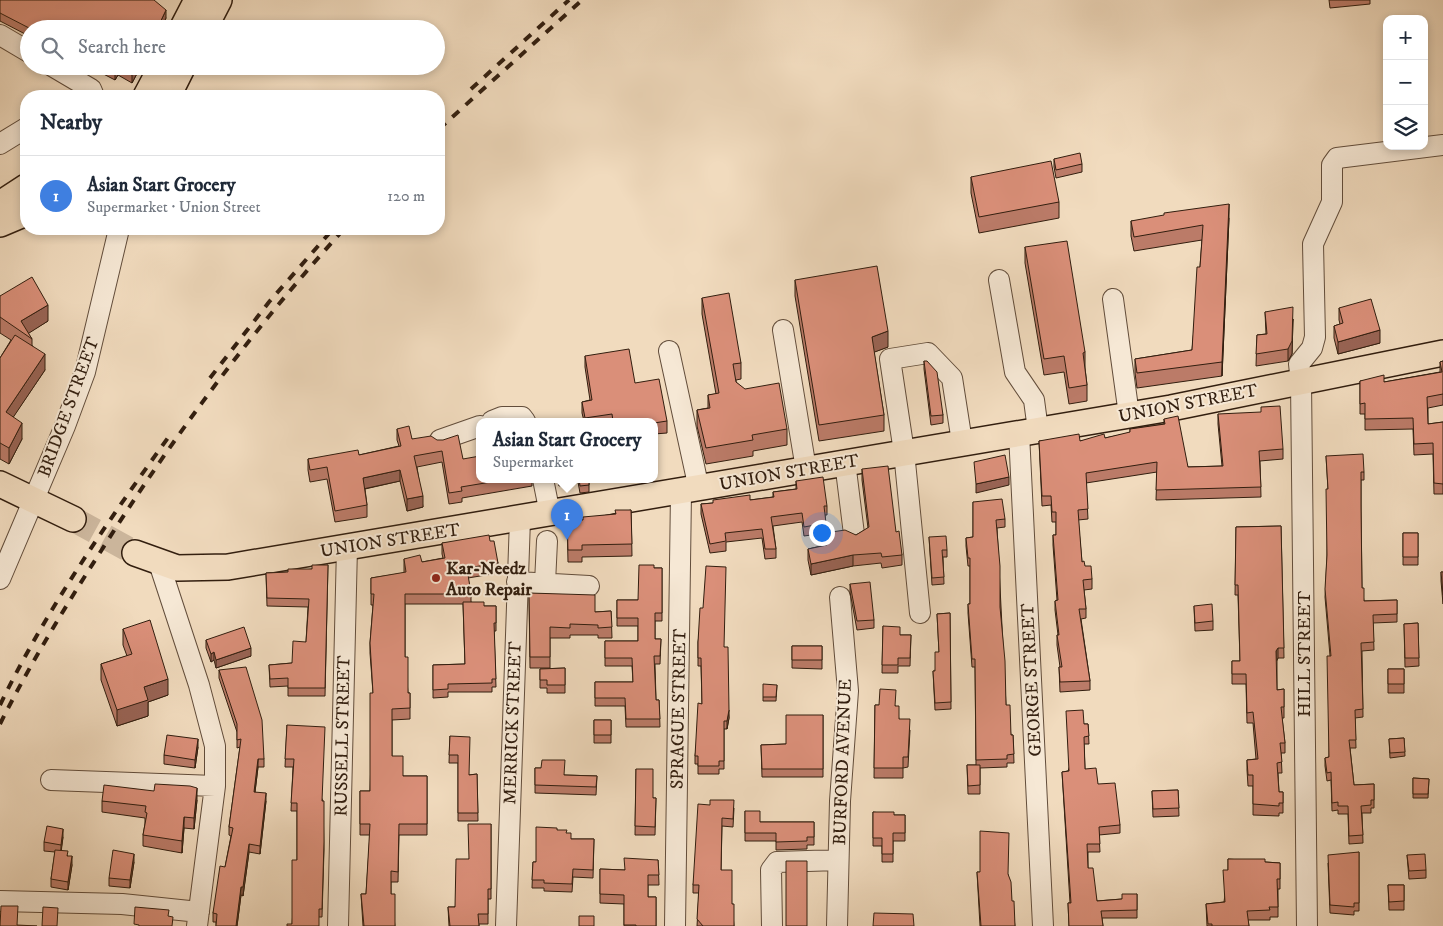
<!DOCTYPE html>
<html lang="en">
<head>
<meta charset="utf-8">
<style>
	body { margin:0; font-family:"IM FELL DW Pica",serif; background:#f2f2f3; color:#1f2937 }
	.controls { position:absolute; right:15px; top:15px; display:grid; overflow:hidden; border-radius:10px; box-shadow:0 2px 8px #0003 }
	.controls button { width:45px; height:45px; display:grid; place-items:center; padding:0; border:0; border-bottom:1px solid #e0e1e3; background:#fff; color:#1f2937; font:25px sans-serif }
	.you { position:absolute; left:821px; top:532px; width:18px; height:18px; margin:-12px; border:4px solid #fff; border-radius:50%; background:#1a73e8; box-shadow:0 0 0 8px #1a73e833 }
	.badge { display:grid; place-items:center; width:32px; height:32px; border-radius:50%; background:#8f2418; color:#fff; font-size:16px; font-weight:700 }
	.pin { position:absolute; translate:-50% -41px; filter:drop-shadow(0 1px 2px #0008) }
	.pin::after { content:''; position:absolute; top:26px; width:18px; height:15px; background:inherit; clip-path:polygon(0 0,100% 0,50% 100%) }
	.popup { position:absolute; left:476px; top:418px; width:182px; height:65px; box-sizing:border-box; display:grid; place-content:center; border-radius:10px; background:#fff; filter:drop-shadow(0 1px 4px #0005); font-size:16px; white-space:nowrap; color:#747a83 }
	.popup b { font-size:19px; color:#1f2937 }
	.popup::after { content:''; position:absolute; left:50%; top:100%; margin-left:-10px; border:10px solid transparent; border-top-color:#fff }
	.list { margin:0; padding:0; list-style:none }
	h2 { display:flex; justify-content:space-between; align-items:center; height:65px; margin:0; padding:0 20px; font-size:21px }
	h2 small { font-size:16px; font-weight:400; color:#747a83 }
	.list li { display:grid; grid-template-columns:32px 1fr auto; gap:15px; align-items:center; box-sizing:border-box; height:80px; padding:0 20px; border-top:1px solid #e0e1e3 }
	.list b { display:block; font-size:19px; white-space:nowrap }
	.list p { margin:0; font-size:16px; white-space:nowrap; color:#747a83 }
	.list em { font-size:16px; font-style:normal; color:#747a83 }
	.icon { flex:none; width:28px; height:28px; fill:none; stroke:currentColor; stroke-width:2; stroke-linecap:round; stroke-linejoin:round }
	.map { position:relative; flex:none; width:1443px; height:926px; overflow:hidden }
	.search { position:absolute; background:#fff; box-shadow:0 2px 8px #0003; left:20px; top:20px; width:425px; height:55px; display:flex; align-items:center; gap:12px; box-sizing:border-box; padding:0 18px; border-radius:28px; color:#747a83; font-size:19px }
	.panel { position:absolute; background:#fff; box-shadow:0 2px 8px #0003; left:20px; top:90px; width:425px; height:145px; border-radius:20px }
	.map>svg:first-child { display:block }
	.lines { fill:none; stroke-linecap:round; stroke-linejoin:round }
	.major-tunnel { stroke:#cbb59b; stroke-width:25; stroke-dasharray:25 12; stroke-linecap:butt }
	.minor-casing { stroke:#624d3b; stroke-width:22 }
	.major-casing { stroke:#321e0f; stroke-width:28 }
	.minor { stroke:#f6e8d5; stroke-width:20 }
	.major { stroke:#f1dbbe; stroke-width:25 }
	.rail { stroke:#321e0f; stroke-width:4; stroke-dasharray:9 9; stroke-linecap:butt }
	.wall { fill:#bb7b68; stroke:#321e0f }
	.shaded-wall { fill:#996455; stroke:#321e0f }
	.building { fill:#da8f79; stroke:#321e0f }
	.poi-dot { fill:#8f2418; stroke:#f6e8d5; stroke-width:2 }
	.labels { text-anchor:middle; stroke-width:4; stroke-linejoin:round; paint-order:stroke }
	.street-label { font-size:18px; fill:#321e0f; stroke:#f6e8d5 }
	.poi-label { font-size:18px; font-weight:bold; fill:#321e0f; stroke:#f6e8d5; text-anchor:start }
</style>
</head>
<body>
<div class="map">
<svg width="1443" height="926" viewBox="0 0 1443 926">
	<rect width="100%" height="100%" fill="#f1dbbe"/>
	<filter id="stains"><feTurbulence type="fractalNoise" baseFrequency=".004" numOctaves="4"/><feColorMatrix values="0 0 0 0 .2 0 0 0 0 .09 0 0 0 0 .02 0 0 0 .5 -.17"/></filter>
	<radialGradient id="worn" r=".72"><stop offset=".6" stop-color="#630" stop-opacity="0"/><stop offset="1" stop-color="#630" stop-opacity=".3"/></radialGradient>
	<g class="lines">
		<path class="major-tunnel" d="M73 519 135 553"/>
		<g class="minor-casing">
			<path id="minor" d="M0 35 29 52
				M52 66 91 89 94 96
				M0 144 26 128
				M999 280 1015 372 1034 400 1038 430
				M1113 299 1129 415
				M783 330 806 469
				M669 351 699 489
				M492 421 502 417H522L525 421
				M1019 433 1043 926
				M440 440 480 426
				M845 462 854 534
				M543 479 550 514
				M159 563 199 685 215 746V786L197 926
				M0 579 65 426 85 372 119 229
				M517 582 589 586
				M545 583 547 541
				M920 613 904 452 890 359 928 353 952 378 962 442
				M51 780 215 786
				M0 901 122 904 199 912
				M338 926 347 547
				M506 926 520 519
				M675 926 681 492
				M772 926 771 870 777 862 838 860
				M837 926 840 801 848 691 840 597
				M1307 926 1301 382 1299 364 1312 348 1315 337 1313 244 1332 202V165L1337 158 1443 145"/>
		</g>
		<g class="major-casing">
			<path id="major" d="M182 29 197 0
				M204 29 219 0
				M146 96 162 66
				M168 96 183 66
				M0 204 26 187
				M0 224 26 213
				M0 484 73 519
				M135 553 177 568 228 567 1171 408 1443 353"/>
		</g>
		<use href="#minor" class="minor"/>
		<use href="#major" class="major"/>
		<path class="rail" d="M471 89 569 0
			M439 129 582 0
			M210 378 269 302 333 229
			M0 705C46 610 108 521 170 435
			M0 724C30 664 65 607 101 551 173 437 253 329 344 229"/>
	</g>
	<path class="wall" d="M0 0 157 3 166 18 161 29H29V36L0 21Z
		M1329 0H1370V4L1330 8Z
		M88 66H141L132 83 118 75 115 80Z
		M1054 159 1082 164V172L1056 178 1054 167Z
		M971 177 1059 202V218L979 233 971 193Z
		M1229 218 1222 376 1137 388 1135 373V359L1192 350 1200 267 1202 240 1134 251 1131 236V221Z
		M1025 247 1085 352V368L1087 385V401L1069 404 1064 372 1044 375 1025 263Z
		M795 280 888 347 874 352 884 415V431L819 441 795 296Z
		M0 296 48 321 28 333 32 339V345L45 370 13 417 22 439 9 464 0 459V358L11 340 0 333Z
		M702 298 741 363V379L736 380V382L787 429V445L753 451V456L706 464 697 426V410L708 408V395L716 394 702 314Z
		M1339 308 1380 343 1338 354 1334 338V326L1340 324 1339 320Z
		M1265 312 1293 319 1292 354 1288 361 1256 366 1257 335 1266 334Z
		M585 356 635 383 667 421V433L654 434V421H584L582 413V402L590 400 585 367Z
		M924 361 943 415V423L931 425 924 369Z
		M1443 361V405L1428 408V424L1443 422V494H1434L1433 454 1414 455 1413 429 1365 430V414H1360V381L1384 382 1440 372V362Z
		M1218 414 1283 449V459L1260 461 1261 497 1156 500 1157 472 1086 483 1088 519 1078 520 1082 562 1092 579V589L1084 590 1086 609V618L1081 619 1090 681V690L1060 692 1059 667H1060L1057 645V635H1058L1055 610V601L1057 600 1053 545V535H1056V522H1052L1051 505 1042 506 1039 441H1080L1105 438 1130 433V429L1164 424V419L1188 467 1222 466 1218 424Z
		M397 429 412 439 463 459 480 479H532V486L462 498V502L449 504 442 462 417 467 423 507 407 511 400 481 365 489 367 505V517L335 522 327 479 310 482 308 470V459L359 455 399 446 397 440Z
		M1326 456 1364 472V480H1361V510L1362 588 1364 601 1397 600V622L1373 623 1374 650 1362 651 1363 717 1355 718 1356 748H1350L1354 785 1374 784V808H1371V813H1362L1363 843 1349 844 1348 814H1338V810L1332 811 1331 780 1327 781 1325 766V758L1329 757 1330 656 1325 597 1327 557 1328 489Z
		M862 469 896 532 902 555V565L882 568 881 563 853 566 811 575 808 560V549L825 545V533L856 535 868 528 862 480Z
		M557 479H589V492L580 493 578 482 559 486Z
		M796 481 827 506V515H825L826 533 804 536 802 522 773 526 776 549V558L765 559 762 538 726 542V551L710 553 701 514V504L750 500 773 497V492L796 489Z
		M973 502 1005 519V527L997 528 1006 705 1011 735H1013L1014 763H1007V767L980 768V794H968L967 765H976L975 667H972L968 613V604H970V566H968L966 546V538L973 537Z
		M631 510 632 556 582 557V562H568L567 520H583Z
		M1281 526 1284 658H1278L1277 661V690L1284 689V718H1282L1285 743V753H1281L1282 773H1278L1279 792H1283V813H1279V816L1253 815V786H1248L1247 770V760L1256 759 1253 723H1247L1246 684H1232V661H1240L1238 595H1235L1236 527Z
		M1403 533H1418V565H1403Z
		M929 537 947 550V557H943L944 584 932 585Z
		M490 541 498 563V573L468 578 471 594V602L484 606H496V631H494L496 687H492V692H448V697L433 698V665L465 664 463 604H405V657L408 693H410V719L392 720V756L403 776H427V835H399L398 882H391V894L395 926H363L361 894H366L370 835H360V791H370L373 693 370 653V643L373 605H371V578L404 573V559L422 562 443 558 442 554V543Z
		M328 565 325 696H288V686L270 687 269 665 292 663 306 642 308 607 267 606 266 573 288 572 312 569Z
		M654 568H662V621H655V639H661L660 664H655L656 700H659L660 727H626L625 706H595V682H633L632 666H605V641H638V626H617V600H638Z
		M1441 572H1443V604L1441 581Z
		M850 584 874 620V628L857 630 850 592Z
		M529 593 595 612 611 611 612 638H598V635H570V638H550V668H530Z
		M1194 606 1213 621V630L1195 631Z
		M703 608 724 647 729 718 727 729H724V769H719V774H698V764H695V756L702 703 701 666H698V642Z
		M950 613 951 709 935 710 933 671H935L939 652 937 614Z
		M1418 623 1419 666 1405 667 1404 624Z
		M883 626 900 635H911L910 666H898V673H882Z
		M123 629 168 695 148 702V716L117 726 101 680V664L127 656 123 645Z
		M206 640 251 656 216 668 214 660 211 662 206 648Z
		M792 646H822V669L792 668Z
		M565 668V693H547V688H540V669Z
		M1388 669H1404V693H1388Z
		M219 670 264 759V767H258L255 792 266 801 260 854 249 852 243 896 241 895 237 926H216V922H213V913L225 867 231 836 229 835V827L240 747 237 748V732L219 678Z
		M777 685 776 701H763V697Z
		M875 705 896 706 899 719 910 730 908 767 903 768V778H874Z
		M823 715V777H762L761 745 786 744Z
		M594 720H611V743H594Z
		M1084 724H1088L1089 744H1084L1085 769 1098 784 1120 825V833L1099 835 1100 852H1088V868L1097 901 1122 899 1137 894V918H1102L1103 926H1069L1068 903H1070L1062 772 1068 771Z
		M287 725 323 801 324 850 322 917H319L292 924 297 860V811H291L293 767H285Z
		M450 736 469 775 477 774 478 821H458V763H449Z
		M1404 738 1405 756 1390 758 1389 739Z
		M198 747 195 768 164 764V755Z
		M535 768H541L565 775 597 776 596 795 535 793Z
		M636 769 653 798H656L655 835H635Z
		M1413 778 1429 779 1428 798H1413Z
		M1178 790 1179 816 1153 817 1152 791Z
		M197 800 194 829 184 828 182 853 143 846V835L145 824V818L102 812V801Z
		M710 805 734 808 733 827 722 826 721 870 732 904 734 926H697L699 893H693V885Z
		M745 811 760 822H814V845H807V849L776 850V841H745Z
		M873 812 894 815H905V841H893V862H882V846H873Z
		M491 824V899H488V924H479V926H449L448 907H455L469 859Z
		M557 830 566 833 571 839H594L593 878 573 877 572 892 544 891V888H532L533 862H536Z
		M63 837 61 850 68 856 72 865 68 890 51 887V879L55 852 44 851V842Z
		M1359 852V911H1354V915L1330 913 1328 863Z
		M1407 855 1426 870V878L1409 879Z
		M1228 859 1265 862 1280 863V889H1278V917H1270V920H1248L1249 926H1207L1206 904 1224 902 1228 870Z
		M658 860 659 885H648V897H656V926H624V904L600 903V869L624 870Z
		M134 862 130 888 109 886V878Z
		M977 872 1008 874 1015 926H980Z
		M1388 885H1404V910H1389Z"/>
	<path class="shaded-wall" d="M166 10V18L161 29H157Z
		M137 66H141L132 83V75Z
		M118 67V75L115 80V72Z
		M1229 204V218L1222 376V362Z
		M48 305V321L26 335 21 321Z
		M1293 319 1292 354 1288 361V349Z
		M1380 330V343L1338 354V342Z
		M888 331V347L872 353V337Z
		M45 354V370L6 428V412Z
		M22 423V439L9 464V448Z
		M400 470V481L363 489V478Z
		M1009 477V485L976 493V484Z
		M423 496V507L407 511V499Z
		M853 555V566L811 575V564Z
		M251 648V656L216 668V660Z
		M1278 648V658L1276 661V651Z
		M214 652V660L211 662V654Z
		M168 679V695L148 702V716L117 726V710L144 687Z
		M729 710V718L727 729V721Z
		M198 739V747L195 768V760Z
		M258 759V767L254 800V792Z
		M197 788V800L194 829V818Z
		M266 793V801L260 854V846Z
		M184 817V828L182 853V841Z
		M63 829V837L61 853V845Z
		M249 844V852L243 896V887Z
		M134 854V862L130 888V880Z
		M72 856V865L68 890V882Z
		M241 887V895L237 926H236Z"/>
	<path class="building" d="M0 0H154L166 10 157 29H31L0 13Z
		M104 66H137L132 75 118 67 115 72Z
		M1080 153 1082 164 1056 170 1054 159Z
		M1051 161 1059 202 979 217 971 177Z
		M1229 204 1222 362 1137 373 1135 359 1192 350 1197 267H1200L1203 225 1134 237 1131 221 1164 215V213Z
		M1067 241 1085 352 1083 353 1087 385 1069 388 1064 356 1044 359 1025 247Z
		M877 266 888 331 872 337 884 415 819 425 795 280Z
		M32 277 48 305 21 321 32 339 0 317V296Z
		M729 293 741 363 733 364 736 382 745 389 779 383 787 429 752 435 753 440 706 448 697 410 710 408 708 395 719 393 702 298Z
		M1371 299 1380 330 1338 342 1334 326 1343 323 1339 308Z
		M1293 307 1292 341 1288 349 1256 354 1257 335 1267 334 1265 312Z
		M15 335 45 354 6 412 22 423 9 448 0 443V358Z
		M629 349 635 383 659 379 667 421 654 423V421H613L612 414 585 418 582 402 592 400 585 356Z
		M924 361H927L937 372 943 415 931 416Z
		M1443 361V394L1427 397 1428 424 1443 422V484L1434 483 1433 443 1414 444 1413 418 1365 419V403L1360 404V381L1384 375V382L1442 372 1440 362Z
		M1280 406 1283 449 1259 451 1261 487 1156 490 1157 462 1086 473 1088 509 1078 510 1082 562 1084 561 1085 566H1091L1092 579 1083 580 1086 609H1079L1090 681 1060 682 1059 667H1062L1057 635H1059L1055 601 1058 600 1053 535H1056V512H1052L1051 496H1042L1039 441 1079 434 1080 441 1104 434 1105 438 1130 432V429L1165 424 1164 419 1178 416 1188 467 1223 466 1218 414 1261 412V407Z
		M409 426 412 439 431 436 437 440H443L458 435 463 459 480 456V479H509L461 487 462 491 449 493 442 451 414 456 423 496 407 499 400 470 363 478 367 505 335 511 327 467 310 470 308 459 358 450 359 455 401 446 397 429Z
		M1363 454 1364 472H1361V505L1362 588H1364V601L1397 600V614L1373 615 1374 642 1361 643 1363 709 1355 710 1356 740H1349L1354 785 1374 784V800H1371V805L1361 806 1363 835 1349 836 1348 806H1338V802L1332 803 1331 772 1327 773 1325 758 1329 757 1327 656H1331L1325 589 1327 555 1326 489H1328L1326 456Z
		M1005 455 1009 477 976 484 974 462Z
		M888 466 896 532 899 531 902 555 882 557 881 553 853 555 811 564 808 549 827 545 825 533 845 530 856 535 869 527 862 469Z
		M823 477 827 506H824L826 523 804 527 802 513 771 517 776 549H765L762 529 725 533 726 541 710 544 701 504 713 503V500L750 495V500L774 497 773 492 797 489 796 481Z
		M579 479H589V485L580 486Z
		M1002 499 1005 519 996 520 1000 566V607L1005 661 1006 705H1010L1011 735H1013L1014 754 1007 755V759L976 760 975 659H972L968 604H970V558H968L966 538 973 537V502Z
		M615 510H631L632 544 582 545V550H568L567 520H583V517L616 514Z
		M1281 526 1284 648H1278L1276 651 1277 690 1284 689V707H1281L1285 743H1280L1282 762 1277 763 1279 792H1283V803H1279V806L1253 804V775H1248L1247 760 1258 759 1253 712 1247 713 1246 674H1232V661H1240L1238 585H1235L1236 527Z
		M1403 533H1418V557H1403Z
		M489 535 490 541H494L498 563 467 568 471 594H405V657H408V693H410V708L392 709V756H403V776H427V824H399L398 872 391 871V894H395V926H364L361 894H366L370 824H360V791H370V693H373L370 643 374 594H371V578L406 572 404 559 420 555 422 562 445 558 442 543Z
		M946 536 947 550H942L944 577 932 578 929 537Z
		M312 565H328L325 688H288V678L270 679 269 665 292 663 293 641 306 642 309 599 267 598 266 573 288 572V569H312Z
		M639 565H654V568H662V613H655V639H661L660 656H654L656 700H659L660 719H626L625 698H595V682H633L632 658H605V641H638V618H617V600H638Z
		M706 566 726 567 724 647H728L729 710 727 721H724V761H719V766H698V756H695L698 703 702 704 701 658H698V642L700 608H703Z
		M1441 572H1443V595Z
		M870 582 874 620 857 621 850 584Z
		M529 593 595 595V612L611 611 612 627 598 628V625L570 624V628L550 627V657H530Z
		M463 602H484V606H496V623H494L496 679H492V683L448 684V689L433 690V665L465 664Z
		M1212 604 1213 621 1195 623 1194 606Z
		M950 613 951 702 935 703 933 671H935V652H939L937 614Z
		M150 620 168 679 144 687 148 700 117 710 101 664 132 654 123 629Z
		M1418 623 1419 658H1405L1404 624Z
		M883 626 900 627V635H911L910 658H898V665H882Z
		M244 627 251 648 216 660 214 652 211 654 206 640Z
		M792 646H822V660H792Z
		M246 667 262 720 264 759H258L254 792 266 793 260 846 249 844 243 887H241L236 926H216L217 914 213 913 220 866 225 867 233 828 229 827 241 739 237 740V724L219 670Z
		M565 668V685H547V680H540V669Z
		M1388 669H1404V684H1388Z
		M763 684 777 685 776 697H763Z
		M880 689 896 690 895 706H899V719H910L908 757H903V768H874L875 705H879Z
		M1083 710 1084 724H1088L1089 736 1084 737 1085 769 1096 768 1098 784 1115 783 1120 825 1099 827 1100 844H1087L1088 868H1093L1097 901 1122 899V894H1137V910L1101 911 1103 926H1069L1068 903H1071L1062 772 1069 771 1066 711Z
		M786 715H823V769H762L761 745 786 744Z
		M594 720H611V735H594Z
		M287 725 325 727 322 801H324V842L322 909H319V926H287V924H292V860H297V803H291L294 759H285Z
		M167 735 198 739 195 760 164 755Z
		M450 736 470 737 469 775 477 774 478 813H458V755H449Z
		M1404 738 1405 752 1390 753 1389 739Z
		M542 760H565L564 775 597 776 596 787 535 785V768H541Z
		M967 765H980V785L968 786Z
		M636 769H653V798H656L655 827 635 826Z
		M1413 778 1429 779 1428 794H1413Z
		M155 784 190 786 197 788 194 818 184 817 182 841 143 835 147 813 145 812 146 806 102 801 104 785 154 791Z
		M1178 790 1179 808 1153 809 1152 791Z
		M710 800H734L733 819 722 818 721 870H732V904H734V926H703L697 919 699 885H693L698 804 710 805Z
		M745 811H760V822H814V837H807V841L776 842V833H745Z
		M873 812H894V815H905V833H893V854H882V838H873Z
		M468 824H491V889H488V914H478L479 926H450L448 907H455L456 859H469Z
		M47 826 63 829 61 845 44 842Z
		M536 827 557 828V830H567L566 833H571V839H594L593 870 573 869 572 884 544 883V880H532L533 862H536Z
		M980 831 1009 833 1008 874 1011 882 1012 901H1014L1015 926H981L977 872H980Z
		M55 850 68 851 67 856H72L68 882 51 879Z
		M113 850 134 854 130 880 109 878Z
		M1359 852V903H1354V907L1330 905 1328 855Z
		M1425 854 1426 870 1409 871 1407 855Z
		M624 858 658 860 659 875H648V897H656V926H636V925H624V895L600 894V869L625 870Z
		M1228 859H1265V862L1280 863V879H1277L1278 907H1269L1270 910 1247 911 1249 926H1212V924H1208L1206 904 1225 902 1223 870H1228Z
		M786 861H807V926H786Z
		M1388 885H1404V901L1389 902Z
		M1 906H18L17 925 37 926H0Z
		M43 907 58 908 57 926H42Z
		M135 907 169 910 168 916 173 917 172 926H139V925L134 924Z
		M874 913 913 914 914 926H873Z
		M579 916H594V926H579Z"/>
	<circle class="poi-dot" cx="436" cy="578" r="5"/>
	<g class="labels">
		<g class="street-label">
			<text transform="translate(1188 403) rotate(-11)" y="6">UNION STREET</text>
			<text transform="translate(68 407) rotate(-70)" y="6">BRIDGE STREET</text>
			<text transform="translate(789 472) rotate(-10)" y="6">UNION STREET</text>
			<text transform="translate(390 540) rotate(-9)" y="6">UNION STREET</text>
			<text transform="translate(1304 654) rotate(-90)" y="6">HILL STREET</text>
			<text transform="translate(1031 680) rotate(-93)" y="6">GEORGE STREET</text>
			<text transform="translate(678 709) rotate(-89)" y="6">SPRAGUE STREET</text>
			<text transform="translate(512 723) rotate(-88)" y="6">MERRICK STREET</text>
			<text transform="translate(342 736) rotate(-89)" y="6">RUSSELL STREET</text>
			<text transform="translate(842 762) rotate(-88)" y="6">BURFORD AVENUE</text>
		</g>
		<g class="poi-label">
			<text x="446" y="574">Kar-Needz<tspan x="446" dy="21">Auto Repair</tspan></text>
		</g>
	</g>
	<rect width="100%" height="100%" filter="url(#stains)"/>
	<rect width="100%" height="100%" fill="url(#worn)"/>
</svg>
<div class="controls">
<button>+</button>
<button>−</button>
<button><svg class="icon" aria-label="layers" viewBox="0 0 24 24"><path d="M12 4l9 5-9 5-9-5zM3 14l9 5 9-5"/></svg></button>
</div>
<div class="you"></div>
<div class="pin badge" style="left:567px;top:540px;background:#3f7fe0">1</div>
<div class="popup"><b>Asian Start Grocery</b>Supermarket</div>
<div class="search"><svg class="icon" aria-label="search" viewBox="0 0 24 24"><circle cx="10" cy="10" r="6"/><path d="M15 15l6 6"/></svg>Search here</div>
<section class="panel">
<h2>Nearby<small></small></h2>
<ul class="list">
<li><span class="badge" style="background:#3f7fe0">1</span><div><b>Asian Start Grocery</b><p>Supermarket · Union Street</p></div><em>120 m</em></li>
</ul>
</section>
</div>
</body>
</html>
